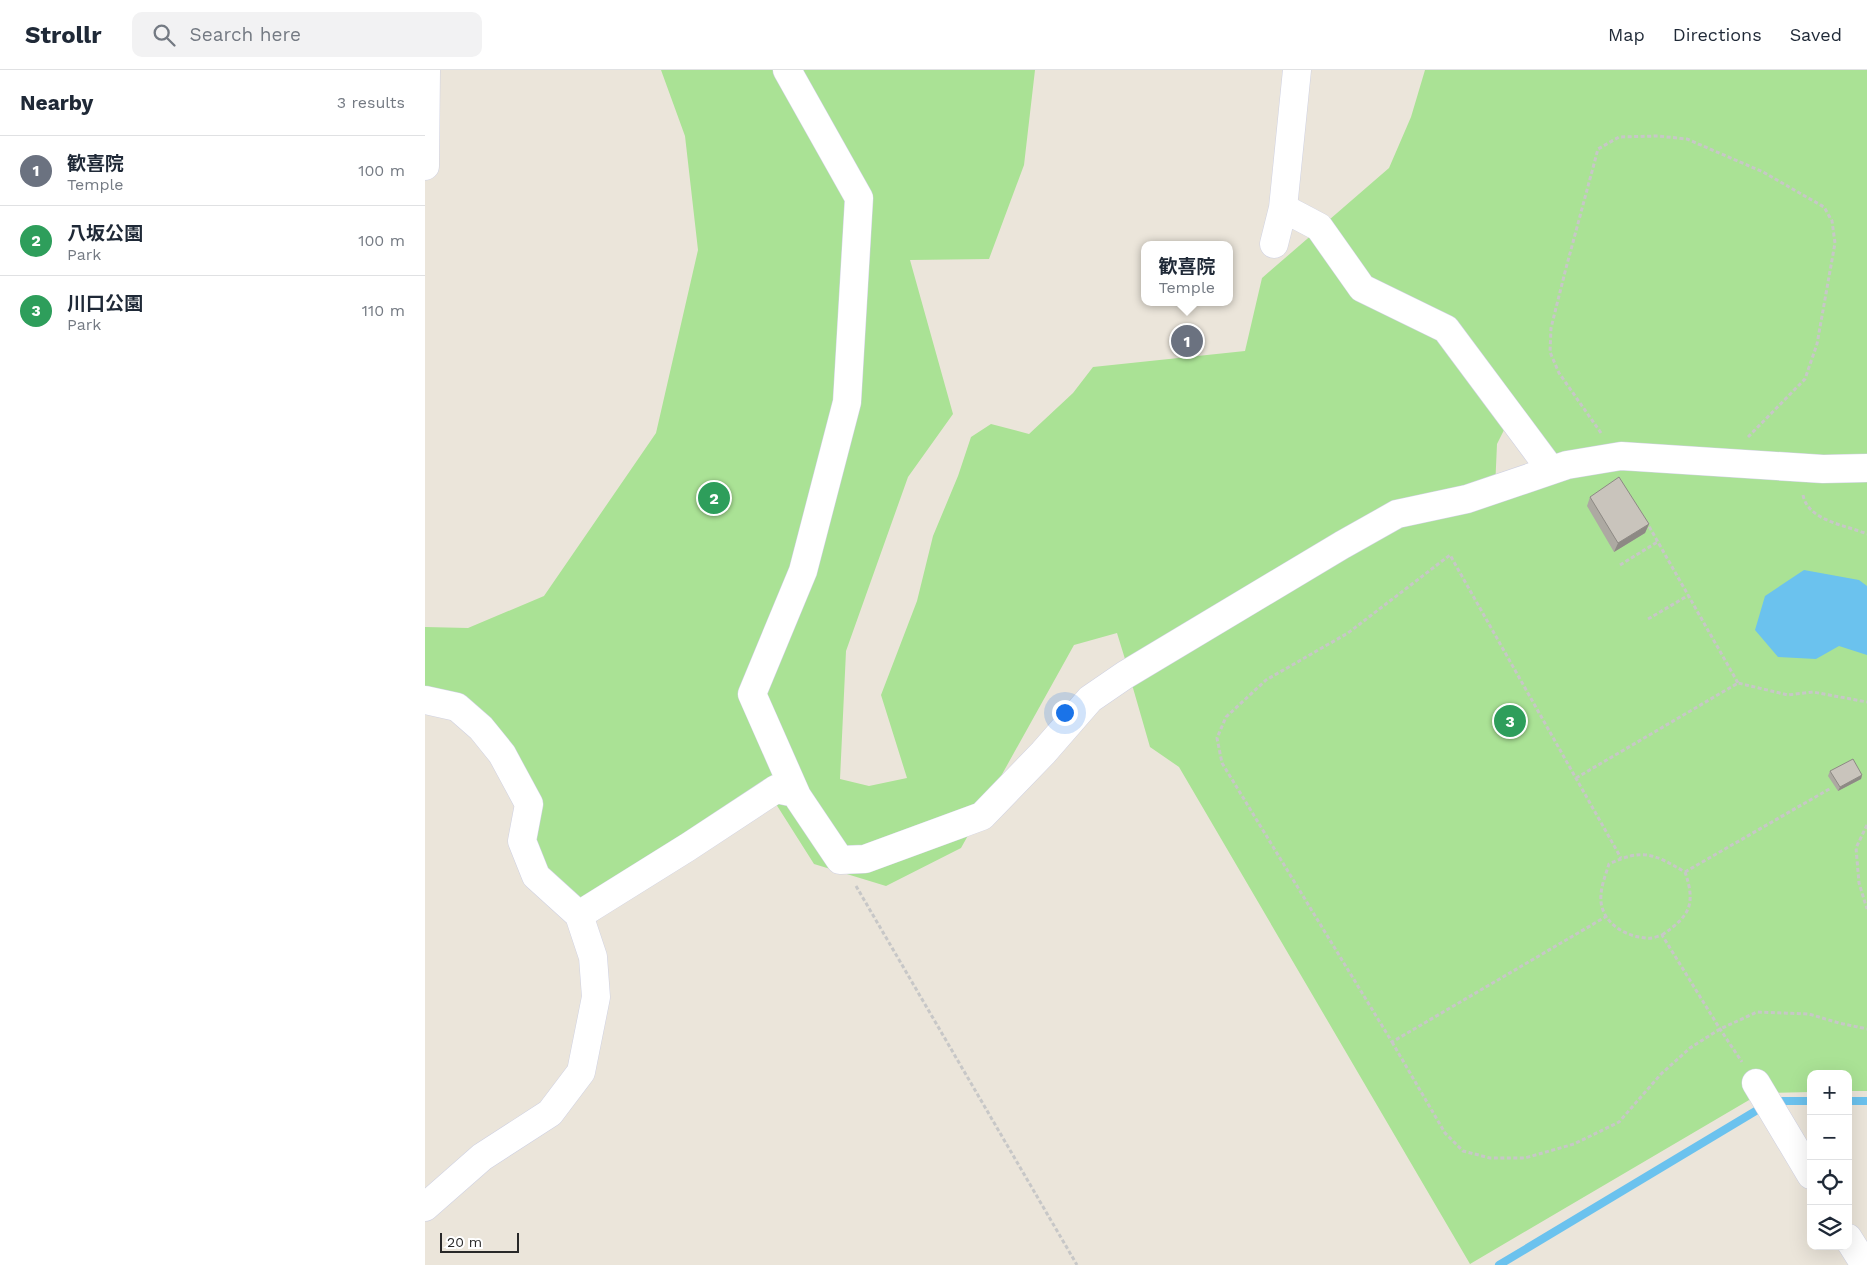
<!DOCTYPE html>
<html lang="en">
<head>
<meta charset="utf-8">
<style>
	body { margin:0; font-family:"Work Sans","Noto Sans JP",sans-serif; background:#f2f2f3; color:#1f2937 }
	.controls { position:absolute; right:15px; bottom:15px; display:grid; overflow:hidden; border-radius:10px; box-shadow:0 5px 20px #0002 }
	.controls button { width:45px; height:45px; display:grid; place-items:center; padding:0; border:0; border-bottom:1px solid #e0e1e3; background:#fff; color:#1f2937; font:25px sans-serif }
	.scale { position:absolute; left:15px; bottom:12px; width:79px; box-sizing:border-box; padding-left:5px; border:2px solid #282828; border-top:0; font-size:14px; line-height:18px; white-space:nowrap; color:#282828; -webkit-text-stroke:4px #fff; paint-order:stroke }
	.you { position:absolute; left:639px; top:642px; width:18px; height:18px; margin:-12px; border:4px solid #fff; border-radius:50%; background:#1a73e8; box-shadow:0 0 0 8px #1a73e833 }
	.badge { display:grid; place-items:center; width:32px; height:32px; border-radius:50%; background:#384ffa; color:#fff; font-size:16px; font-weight:700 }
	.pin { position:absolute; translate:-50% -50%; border:2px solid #fff; box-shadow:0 1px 5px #0006 }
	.popup { position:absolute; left:716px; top:171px; width:92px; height:65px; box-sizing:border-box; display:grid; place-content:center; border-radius:10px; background:#fff; filter:drop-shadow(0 1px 4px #0005); font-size:16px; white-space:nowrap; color:#747a83 }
	.popup b { font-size:19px; color:#1f2937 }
	.popup::after { content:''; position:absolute; left:50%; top:100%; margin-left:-10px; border:10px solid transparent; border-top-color:#fff }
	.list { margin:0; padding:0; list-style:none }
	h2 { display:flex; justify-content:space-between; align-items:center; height:65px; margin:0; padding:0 20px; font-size:21px }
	h2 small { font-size:16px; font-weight:400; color:#747a83 }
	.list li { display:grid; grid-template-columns:32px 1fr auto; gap:15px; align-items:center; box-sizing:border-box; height:70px; padding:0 20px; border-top:1px solid #e0e1e3 }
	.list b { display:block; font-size:19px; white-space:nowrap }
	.list p { margin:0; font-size:16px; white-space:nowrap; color:#747a83 }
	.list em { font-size:16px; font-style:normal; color:#747a83 }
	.icon { flex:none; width:28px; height:28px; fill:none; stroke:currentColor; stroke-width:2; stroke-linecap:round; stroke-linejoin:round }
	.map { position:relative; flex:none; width:1442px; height:1195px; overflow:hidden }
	header { display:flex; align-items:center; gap:30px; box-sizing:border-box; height:70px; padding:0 25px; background:#fff; border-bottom:1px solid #e0e1e3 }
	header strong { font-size:24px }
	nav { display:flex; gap:28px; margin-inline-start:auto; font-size:18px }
	.search { width:350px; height:45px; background:#f2f2f3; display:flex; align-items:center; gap:12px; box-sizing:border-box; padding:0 18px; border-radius:10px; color:#747a83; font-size:19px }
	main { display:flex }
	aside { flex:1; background:#fff }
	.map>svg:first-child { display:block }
	.green { fill:#aae295; fill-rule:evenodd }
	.water { fill:#6bc2ee }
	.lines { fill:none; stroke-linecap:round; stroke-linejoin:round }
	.stream { stroke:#6bc2ee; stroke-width:8 }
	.street-casing { stroke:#cfd1e2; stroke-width:29 }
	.path { stroke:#c7c7c7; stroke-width:3; stroke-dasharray:4 2.5; stroke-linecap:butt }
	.street { stroke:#fff; stroke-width:28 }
	.wall { fill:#ada9a2 }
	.shaded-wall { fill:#8d8984 }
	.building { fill:#c9c4bc; stroke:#8d8984 }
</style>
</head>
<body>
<header>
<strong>Strollr</strong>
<div class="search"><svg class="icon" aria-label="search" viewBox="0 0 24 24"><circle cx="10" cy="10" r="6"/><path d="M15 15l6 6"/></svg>Search here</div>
<nav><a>Map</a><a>Directions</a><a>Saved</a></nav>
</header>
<main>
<aside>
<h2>Nearby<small>3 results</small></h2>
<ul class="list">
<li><span class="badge" style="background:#6b7280">1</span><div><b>歓喜院</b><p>Temple</p></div><em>100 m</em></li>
<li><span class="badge" style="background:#2e9e5b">2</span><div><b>八坂公園</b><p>Park</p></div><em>100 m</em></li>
<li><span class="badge" style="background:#2e9e5b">3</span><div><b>川口公園</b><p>Park</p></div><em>110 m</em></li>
</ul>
</aside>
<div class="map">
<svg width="1442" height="1195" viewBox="0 0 1442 1195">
	<rect width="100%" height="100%" fill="#ebe5da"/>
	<path class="green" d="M236 0H610L599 95 564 189 485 190 528 344 483 407 421 581 415 709 444 716 482 708 456 625 492 531 508 466 533 406 546 367 566 354 604 364 648 323 668 297 820 281 837 208 964 98 986 47 1000 0H1442V1021H1423V1004H1386V1022L1336 1023 1045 1194 754 697 725 677 708 618 700 605 704 602 692 563 649 575 536 778 461 816 389 794 344 723 154 845 111 806 88 683 0 621V557L43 558 119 526 231 363 273 180 260 66ZM1088 342 1126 400 1070 419 1072 374Z"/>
	<path class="water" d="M1379 500 1434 510 1442 516V585L1414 576 1391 589 1353 587 1330 560 1340 526Z"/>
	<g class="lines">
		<path class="stream" d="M1352 1031H1386
			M1423 1031H1442
			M1074 1195 1334 1039"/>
		<g class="street-casing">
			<path id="street" d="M362 0 434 128 422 332 378 501 327 624 372 726
				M0 96 1 0
				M858 138 894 157 937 218 1021 259 1126 400
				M849 174 858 138 872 0
				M0 630 32 637 56 658 77 684 104 734 97 771 111 806 154 845 168 887 171 927 156 1002 125 1043 57 1087 0 1137
				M154 845 263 777 351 719 370 723 415 790 440 789 557 746 618 683 665 629 700 605 917 475 972 444 1042 429 1142 395 1196 386 1398 399 1442 398
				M1331 1013 1386 1105
				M1423 1168 1440 1195"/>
		</g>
		<path class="path" d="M1176 363 1134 303 1125 282 1126 258 1140 202 1173 79 1194 67 1233 66 1262 69 1338 102 1399 137 1407 151 1410 173 1392 274 1380 309 1323 367
			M1378 425C1383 451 1421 455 1442 464
			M1221 451 1313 613
			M1195 495 1234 471
			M1223 549 1264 525
			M1151 708 1313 613 1363 625 1388 622 1442 632
			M1442 755 1431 778 1434 813 1442 839
			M1260 802 1406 718
			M431 816 652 1195
			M1182 846 967 972 797 693 792 668 801 647 841 610 923 563 1025 485 1196 788
			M1237 865C1265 846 1271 834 1260 802 1229 784 1218 778 1184 794 1180 807 1173 823 1177 837 1182 856 1203 867 1222 868 1227 869 1233 866 1237 865L1295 959 1317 992
			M967 972 1020 1063 1038 1081 1065 1088H1100L1149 1074 1194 1052 1236 1004 1265 978 1295 959 1332 942 1384 944 1414 953 1442 959"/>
		<use href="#street" class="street"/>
	</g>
	<path class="wall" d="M1165 427 1224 454 1220 463 1189 482 1162 436Z
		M1405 701 1437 705 1436 709 1413 721 1403 706Z"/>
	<path class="shaded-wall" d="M1224 454 1220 463 1189 482 1193 473Z
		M1437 705 1436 709 1413 721 1415 717Z"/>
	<path class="building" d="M1194 407 1224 454 1193 473 1165 427Z
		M1428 689 1437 705 1415 717 1405 701Z"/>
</svg>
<div class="controls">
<button>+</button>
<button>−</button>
<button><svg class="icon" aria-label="locate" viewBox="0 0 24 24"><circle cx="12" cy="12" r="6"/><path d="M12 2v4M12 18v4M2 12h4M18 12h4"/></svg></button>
<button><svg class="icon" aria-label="layers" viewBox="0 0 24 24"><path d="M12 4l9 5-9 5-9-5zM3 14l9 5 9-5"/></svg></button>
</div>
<div class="scale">20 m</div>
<div class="you"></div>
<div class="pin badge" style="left:762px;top:271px;background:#6b7280">1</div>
<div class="popup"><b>歓喜院</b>Temple</div>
<div class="pin badge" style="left:289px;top:428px;background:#2e9e5b">2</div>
<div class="pin badge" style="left:1085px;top:651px;background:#2e9e5b">3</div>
</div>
</main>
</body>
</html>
